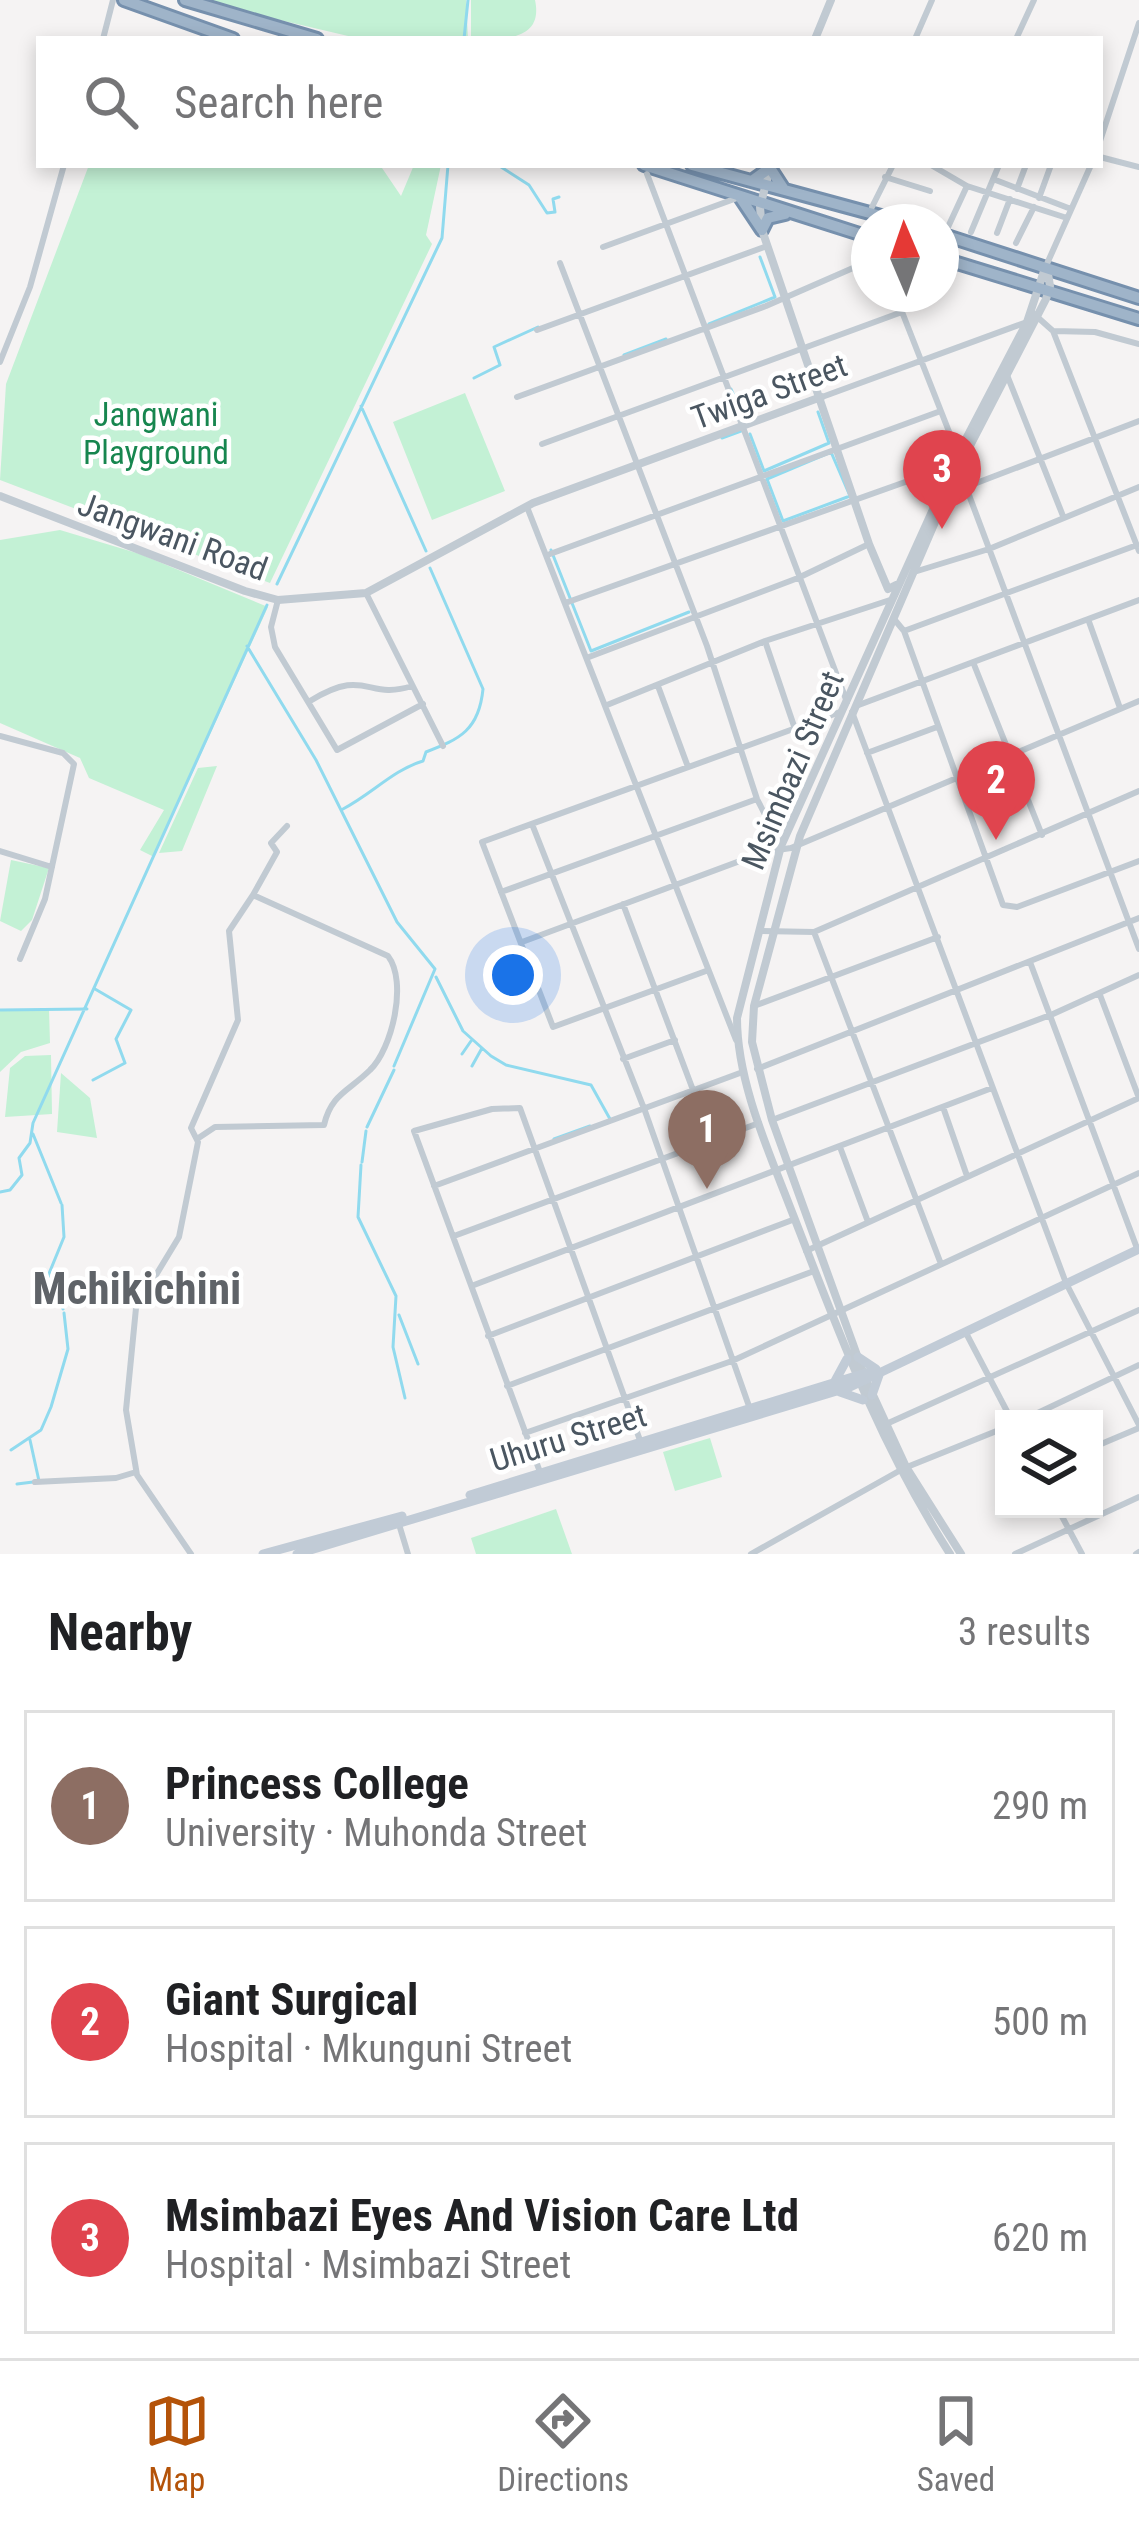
<!DOCTYPE html>
<html lang="en">
<head>
<meta charset="utf-8">
<style>
	body { margin:0; font-family:"Roboto Condensed",sans-serif; background:#f2f2f2; color:#202124 }
	.controls { position:absolute; right:36px; bottom:36px; display:grid; overflow:hidden; border-radius:0px; box-shadow:0 6px 18px #0003 }
	.controls button { width:108px; height:108px; display:grid; place-items:center; padding:0; border:0; border-bottom:3px solid #e0e0e0; background:#fff; color:#202124; font:60px sans-serif }
	.compass { position:absolute; left:851px; top:204px; width:108px; height:108px; border-radius:50%; background:#fff; box-shadow:0 6px 18px #0003; rotate:358deg }
	.you { position:absolute; left:513px; top:975px; width:42px; height:42px; margin:-30px; border:9px solid #fff; border-radius:50%; background:#1a73e8; box-shadow:0 0 0 18px #1a73e833 }
	.badge { display:grid; place-items:center; width:78px; height:78px; border-radius:50%; background:#b45309; color:#fff; font-size:39px; font-weight:700 }
	.pin { position:absolute; translate:-50% -99px; filter:drop-shadow(0 3px 6px #0008) }
	.pin::after { content:''; position:absolute; top:63px; width:42px; height:36px; background:inherit; clip-path:polygon(0 0,100% 0,50% 100%) }
	.list { margin:0; padding:0; list-style:none }
	h2 { display:flex; justify-content:space-between; align-items:center; height:156px; margin:0; padding:0 48px; font-size:51px }
	h2 small { font-size:39px; font-weight:400; color:#757577 }
	.list li { display:grid; grid-template-columns:78px 1fr auto; gap:36px; align-items:center; box-sizing:border-box; height:192px; margin:0 24px 24px; padding:0 24px; border:3px solid #e0e0e0; border-radius:0px }
	.list b { display:block; font-size:45px; white-space:nowrap }
	.list p { margin:0; font-size:39px; white-space:nowrap; color:#757577 }
	.list em { font-size:39px; font-style:normal; color:#757577 }
	.icon { flex:none; width:66px; height:66px; fill:none; stroke:currentColor; stroke-width:2; stroke-linecap:round; stroke-linejoin:round }
	.map { position:relative; flex:none; width:1139px; height:1554px; overflow:hidden }
	.search { position:absolute; background:#fff; box-shadow:0 6px 18px #0003; left:36px; right:36px; top:36px; height:132px; display:flex; align-items:center; gap:30px; box-sizing:border-box; padding:0 42px; border-radius:0px; color:#757577; font-size:45px }
	.sheet { height:804px; background:#fff }
	nav { display:flex; justify-content:space-around; align-items:center; box-sizing:border-box; height:168px; border-top:3px solid #e0e0e0; background:#fff; font-size:33px; color:#757577 }
	nav a { display:grid; justify-items:center; gap:6px }
	nav .on { color:#b45309 }
	.map>svg:first-child { display:block }
	.green { fill:#c3f1d5 }
	.lines { fill:none; stroke-linecap:round; stroke-linejoin:round }
	.stream { stroke:#90daee; stroke-width:3 }
	.trunk-casing { stroke:#7690ad; stroke-width:16 }
	.minor { stroke:#c1cad2; stroke-width:6 }
	.tertiary { stroke:#c1cad2; stroke-width:8 }
	.secondary { stroke:#c1cbd6; stroke-width:9 }
	.trunk { stroke:#9fb4c9; stroke-width:10 }
	.labels { text-anchor:middle; stroke-width:9; stroke-linejoin:round; paint-order:stroke }
	.street-label { font-size:33px; fill:#4a5661; stroke:#fff }
	.park-label { font-size:33px; fill:#17864f; stroke:#fff }
	.district-label { font-size:45px; font-weight:bold; fill:#5f6368; stroke:#fff }
</style>
</head>
<body>
<div class="map">
<svg width="1139" height="1554" viewBox="0 0 1139 1554">
	<rect width="100%" height="100%" fill="#f5f3f3"/>
	<path class="green" d="M194 0H466L468 39H361Z
		M471 0H535C544 42 501 39 471 39Z
		M89 165H380L401 196 414 165H441L426 235 432 244 270 583 0 480 6 384Z
		M465 393 505 491 432 520 393 422Z
		M60 530 140 554 268 607 154 857 140 850 164 810 89 778 80 758 0 723V540Z
		M217 766 182 851 159 853 198 768Z
		M11 860 49 868 32 920 21 931 0 921Z
		M49 1009 50 1043 21 1052 0 1072V1011Z
		M51 1055 52 1114 5 1117 10 1068 25 1056Z
		M61 1073 90 1098 97 1138 57 1132Z
		M710 1438 722 1477 675 1491 663 1452Z
		M556 1509 572 1554H476L471 1538Z"/>
	<g class="lines">
		<path class="stream" d="M464 39 468 0
			M498 165 529 185 547 213 555 212 553 199 559 197
			M709 324 775 297 760 257
			M624 355 666 339
			M474 378 500 365 494 347 538 327
			M731 389 744 419
			M361 406 426 551
			M750 434 764 471 829 443 818 412
			M722 438 741 431
			M831 452 850 496 783 521 767 479Z
			M551 550 591 651 689 612
			M277 584 442 238 448 165
			M247 646 316 760 397 922 435 969 394 1066
			M343 809C372 794 393 770 423 761L426 752C460 739 479 730 483 689L430 568
			M436 977 463 1031 491 1056 506 1065 591 1085 610 1119
			M0 1010 87 1009
			M462 1054 471 1041
			M472 1066 482 1048
			M93 1080 125 1063 116 1039 131 1010 95 989
			M367 1127 394 1070
			M33 1134 61 1203
			M554 1139 590 1126
			M362 1162 366 1131
			M361 1165 358 1217 396 1296 393 1347 405 1398
			M0 1192 10 1190 22 1175 19 1158 30 1143 33 1123 267 605
			M62 1205 64 1237 48 1276 63 1309
			M62 1297 83 1292
			M399 1315 418 1364
			M30 1440 39 1481
			M11 1450 41 1430 51 1407 68 1349 64 1313
			M17 1484 33 1482"/>
		<g class="trunk-casing">
			<path id="trunk" d="M124 0 233 39
				M185 0 317 39
				M644 165 869 237
				M692 165 903 222
				M753 180 770 168 783 188
				M740 197 762 230 768 218 785 214
				M941 234 1139 298
				M941 258 1139 319"/>
		</g>
		<path class="minor" d="M103 39 113 0
			M915 39 932 0
			M1016 39 1034 0
			M1100 141 1139 23
			M1100 157 1139 167
			M931 165 967 186 1067 218
			M647 174 847 702
			M885 177 930 191
			M993 179 1071 209
			M1017 189 1026 165
			M1039 198 1051 165
			M872 207 893 165
			M948 227 967 186
			M971 232 999 165
			M997 233 1010 199
			M1016 243 1034 207
			M603 247 737 198
			M560 263 707 646 757 799 781 846
			M1046 266 1091 165
			M895 294 957 452
			M1034 314 1053 331 1139 551
			M537 330 767 246
			M1054 331 1095 332 1139 344
			M0 362 30 287 64 165
			M1007 375 1063 516
			M517 397 766 306 869 261
			M822 397 1027 322
			M542 444 902 312
			M966 487 1139 421
			M527 507 736 1040
			M550 554 938 412
			M914 572 989 549 1139 487
			M366 593 443 746
			M278 600 271 627 275 647 337 750 423 704
			M568 602 953 465 966 487 1139 949
			M894 619 904 631 1003 905 1017 907 1139 861
			M1088 619 1120 708
			M904 631 1137 545
			M765 641 795 729
			M589 657 798 578 869 544
			M973 662 1042 835
			M658 686 688 767
			M310 701C367 666 366 701 412 686
			M607 705 765 641 890 600
			M856 706 1139 600
			M852 712 1066 1283 1139 1425
			M0 736 63 753 74 764 45 899 20 959
			M867 753 937 727
			M532 824 645 1111 750 1409
			M0 851 52 867
			M501 892 757 799
			M253 895 277 852 271 843 287 826
			M623 904 693 1090
			M760 931 814 932 1139 791
			M814 932 941 1264
			M522 942 764 852 791 848 1139 701
			M1030 962 1138 1251
			M706 971 553 1027 482 842 840 712
			M1100 995 1139 1098
			M754 1006 938 937
			M623 1059 675 1040
			M757 1069 1139 918
			M943 1107 967 1176
			M772 1120 1053 1014 1139 975
			M840 1147 868 1222
			M434 1186 740 1073
			M454 1236 759 1123
			M806 1251 1139 1098
			M474 1285 992 1088
			M966 1333 1011 1419
			M488 1336 795 1219
			M507 1386 814 1271
			M1025 1419 1139 1365
			M884 1425 1139 1310
			M525 1433 732 1361 1139 1173
			M1094 1447 1139 1428
			M907 1467 1004 1428
			M540 1472 414 1131 492 1109 520 1108 641 1443
			M35 1482 116 1478 136 1472
			M1058 1509 1082 1554
			M398 1521 408 1554
			M191 1554 137 1475 126 1410 136 1308 179 1237 198 1142 191 1128 238 1020 229 931 253 895 388 956C408 982 392 1049 370 1070 349 1091 331 1094 324 1125L215 1127 197 1139
			M751 1554 899 1471
			M1015 1554 1139 1497
			M1136 1554 1139 1552"/>
		<path class="tertiary" d="M815 39 831 0
			M770 168 760 207 762 230 869 544 888 589 896 585
			M0 496 245 591 278 600 366 593 533 503 821 397
			M950 1554C878 1441 840 1335 792 1212 769 1152 737 1082 737 1018L781 846 958 454 1027 322 1045 268
			M961 1554 906 1467 866 1380 772 1120 752 1042 754 1006 800 836 957 471 1046 299 1050 286 1047 268"/>
		<path class="secondary" d="M858 1357 876 1369
			M834 1383 847 1359
			M840 1392 863 1400
			M872 1395 879 1375
			M470 1495 872 1371
			M263 1554 402 1516
			M297 1554 850 1387 1139 1249"/>
		<use href="#trunk" class="trunk"/>
	</g>
	<g class="labels">
		<g class="street-label">
			<text transform="translate(769 391) rotate(-20)" y="12">Twiga Street</text>
			<text transform="translate(173 536) rotate(20)" y="12">Jangwani Road</text>
			<text transform="translate(792 770) rotate(-67)" y="12">Msimbazi Street</text>
			<text transform="translate(568 1437) rotate(-17)" y="12">Uhuru Street</text>
		</g>
		<g class="park-label">
			<text x="156" y="426">Jangwani<tspan x="156" dy="38">Playground</tspan></text>
		</g>
		<g class="district-label">
			<text x="137" y="1304">Mchikichini</text>
		</g>
	</g>
</svg>
<div class="controls">
<button><svg class="icon" aria-label="layers" viewBox="0 0 24 24"><path d="M12 4l9 5-9 5-9-5zM3 14l9 5 9-5"/></svg></button>
</div>
<svg class="compass" viewBox="-18 -18 36 36"><path d="M0-13l5 13h-10z" fill="#e53935"/><path d="M0 13l5-13h-10z" fill="#757577"/></svg>
<div class="you"></div>
<div class="pin badge" style="left:707px;top:1189px;background:#8d6e63">1</div>
<div class="pin badge" style="left:996px;top:840px;background:#e0444e">2</div>
<div class="pin badge" style="left:942px;top:529px;background:#e0444e">3</div>
<div class="search"><svg class="icon" aria-label="search" viewBox="0 0 24 24"><circle cx="10" cy="10" r="6"/><path d="M15 15l6 6"/></svg>Search here</div>
</div>
<section class="sheet">
<h2>Nearby<small>3 results</small></h2>
<ul class="list">
<li><span class="badge" style="background:#8d6e63">1</span><div><b>Princess College</b><p>University · Muhonda Street</p></div><em>290 m</em></li>
<li><span class="badge" style="background:#e0444e">2</span><div><b>Giant Surgical</b><p>Hospital · Mkunguni Street</p></div><em>500 m</em></li>
<li><span class="badge" style="background:#e0444e">3</span><div><b>Msimbazi Eyes And Vision Care Ltd</b><p>Hospital · Msimbazi Street</p></div><em>620 m</em></li>
</ul>
</section>
<nav>
<a class="on"><svg class="icon" aria-label="map" viewBox="0 0 24 24"><path d="M3 6l6-2 6 2 6-2v14l-6 2-6-2-6 2zM9 4v14M15 6v14"/></svg>Map</a>
<a><svg class="icon" aria-label="directions" viewBox="0 0 24 24"><path d="M12 3l9 9-9 9-9-9zM9 14v-3h6M13 9l2 2-2 2"/></svg>Directions</a>
<a><svg class="icon" aria-label="saved" viewBox="0 0 24 24"><path d="M7 4h10v16l-5-4-5 4z"/></svg>Saved</a>
</nav>
</body>
</html>
